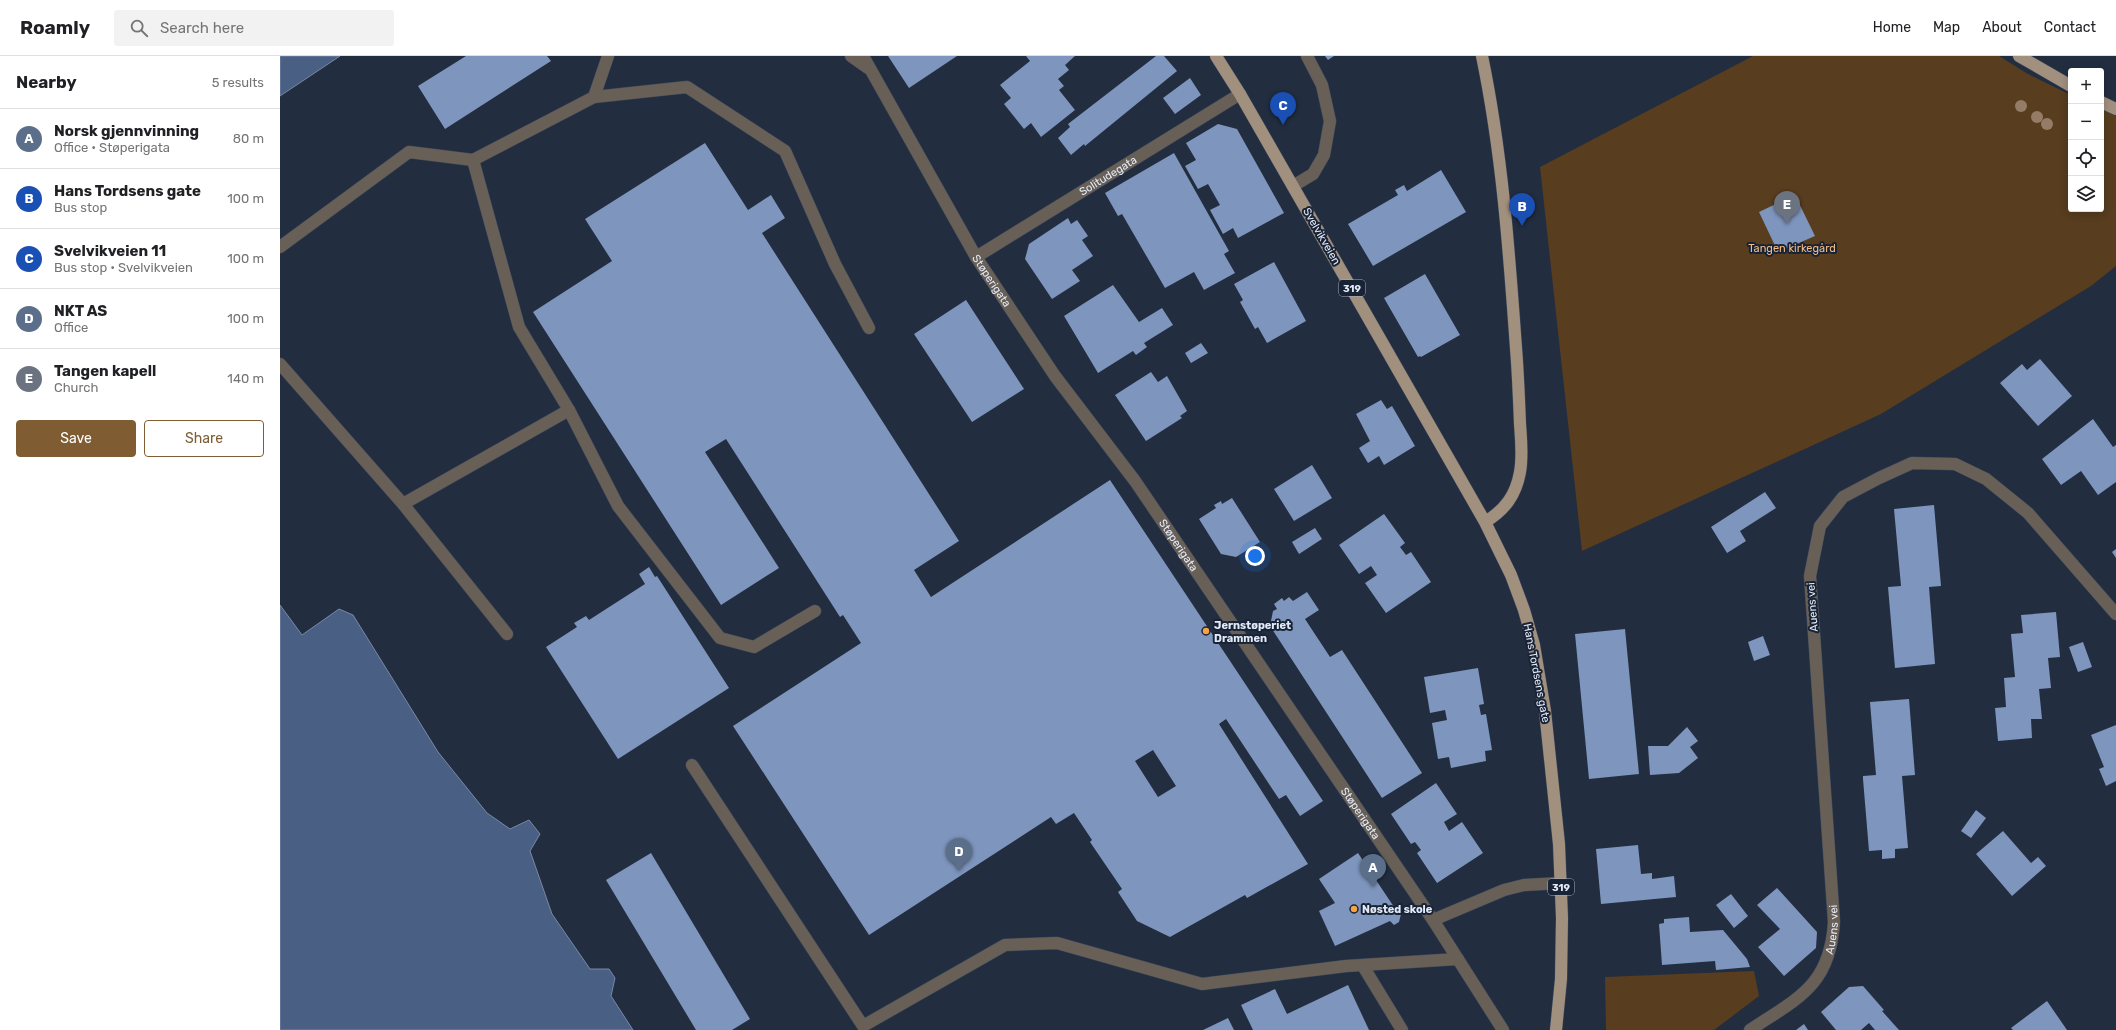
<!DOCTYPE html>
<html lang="en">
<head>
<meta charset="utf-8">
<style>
	body { margin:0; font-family:Rubik,sans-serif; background:#f2f2f2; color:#202124 }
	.controls { position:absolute; right:12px; top:12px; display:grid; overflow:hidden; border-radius:4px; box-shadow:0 2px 10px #0003 }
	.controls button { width:36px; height:36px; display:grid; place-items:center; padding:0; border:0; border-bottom:1px solid #e0e0e0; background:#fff; color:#202124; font:20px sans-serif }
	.you { position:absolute; left:975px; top:500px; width:14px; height:14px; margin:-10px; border:3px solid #fff; border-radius:50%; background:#1a73e8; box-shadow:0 0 0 6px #1a73e833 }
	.badge { display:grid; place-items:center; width:26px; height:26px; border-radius:50%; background:#7f5c32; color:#fff; font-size:13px; font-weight:700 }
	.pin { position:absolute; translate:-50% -33px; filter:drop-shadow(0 1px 2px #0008) }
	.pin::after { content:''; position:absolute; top:21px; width:14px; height:12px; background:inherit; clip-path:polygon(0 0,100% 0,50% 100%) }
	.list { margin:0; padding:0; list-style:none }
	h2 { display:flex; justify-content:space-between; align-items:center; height:52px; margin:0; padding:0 16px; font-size:17px }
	h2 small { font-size:13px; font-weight:400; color:#757577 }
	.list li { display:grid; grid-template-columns:26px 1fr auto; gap:12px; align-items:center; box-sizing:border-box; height:60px; padding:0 16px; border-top:1px solid #e0e0e0 }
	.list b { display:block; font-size:15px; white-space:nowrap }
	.list p { margin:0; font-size:13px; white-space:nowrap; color:#757577 }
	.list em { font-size:13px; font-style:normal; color:#757577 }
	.actions { display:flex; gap:8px; padding:12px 16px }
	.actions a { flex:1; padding:9px 0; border:1px solid #7f5c32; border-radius:4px; text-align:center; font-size:14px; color:#7f5c32 }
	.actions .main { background:#7f5c32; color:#fff }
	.icon { flex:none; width:22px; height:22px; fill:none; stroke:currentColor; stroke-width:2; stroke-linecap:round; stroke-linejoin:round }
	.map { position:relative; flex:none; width:1836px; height:974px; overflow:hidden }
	header { display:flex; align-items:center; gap:24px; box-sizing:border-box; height:56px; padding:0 20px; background:#fff; border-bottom:1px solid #e0e0e0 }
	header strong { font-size:19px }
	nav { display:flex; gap:22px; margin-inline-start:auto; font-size:14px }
	.search { width:280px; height:36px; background:#f2f2f2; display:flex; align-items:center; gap:10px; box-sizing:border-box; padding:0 14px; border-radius:4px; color:#757577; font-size:15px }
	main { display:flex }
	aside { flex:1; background:#fff }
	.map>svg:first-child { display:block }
	.green { fill:#583d1f }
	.water { fill:#495f83; stroke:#7789a6 }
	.building { fill:#7e95bd; fill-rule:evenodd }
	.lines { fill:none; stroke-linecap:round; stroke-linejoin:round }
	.minor-casing { stroke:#3d485a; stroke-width:13 }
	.major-casing { stroke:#3d485a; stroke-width:13 }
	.minor { stroke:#685f57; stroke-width:12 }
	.major { stroke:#a2907f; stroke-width:12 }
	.tree { fill:#957c66 }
	.poi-dot { fill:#f4a444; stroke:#192336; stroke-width:1.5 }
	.labels { text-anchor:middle; stroke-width:4; stroke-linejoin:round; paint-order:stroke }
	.shield { fill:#192336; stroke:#a6afbe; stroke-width:1 }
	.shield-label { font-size:10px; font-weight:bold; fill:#e3ebf8 }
	.street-label { font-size:11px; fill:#e3ebf8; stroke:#192336 }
	.park-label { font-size:11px; fill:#f3bd85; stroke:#192336 }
	.poi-label { font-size:11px; font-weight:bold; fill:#e3ebf8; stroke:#192336; text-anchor:start }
</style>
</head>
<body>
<header>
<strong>Roamly</strong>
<div class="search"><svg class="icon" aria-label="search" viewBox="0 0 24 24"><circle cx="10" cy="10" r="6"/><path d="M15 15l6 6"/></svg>Search here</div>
<nav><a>Home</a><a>Map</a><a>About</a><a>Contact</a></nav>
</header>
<main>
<aside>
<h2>Nearby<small>5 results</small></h2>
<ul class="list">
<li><span class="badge" style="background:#5c6f8a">A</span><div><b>Norsk gjennvinning</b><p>Office · Støperigata</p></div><em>80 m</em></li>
<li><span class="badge" style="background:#1a4fb4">B</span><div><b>Hans Tordsens gate</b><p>Bus stop</p></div><em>100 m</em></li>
<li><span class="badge" style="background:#1a4fb4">C</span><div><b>Svelvikveien 11</b><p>Bus stop · Svelvikveien</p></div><em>100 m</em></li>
<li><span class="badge" style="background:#5c6f8a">D</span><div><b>NKT AS</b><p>Office</p></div><em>100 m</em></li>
<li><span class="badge" style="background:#6b7280">E</span><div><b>Tangen kapell</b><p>Church</p></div><em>140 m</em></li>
</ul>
<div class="actions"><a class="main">Save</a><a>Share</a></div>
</aside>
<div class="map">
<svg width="1836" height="974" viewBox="0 0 1836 974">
	<rect width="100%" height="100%" fill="#222d40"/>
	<path class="green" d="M1473 0H1719L1748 18 1791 39V153H1821V53L1836 60V210L1811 230 1601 358 1302 495 1260 111Z
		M1474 915 1479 940 1434 974H1326L1325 921Z"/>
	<path class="water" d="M0 0H60L0 40Z
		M0 549 22 579 59 553 73 559 158 696 207 757 230 773 249 764 260 778 250 795 272 858 310 913H329L335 922 331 940 353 974H0Z"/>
	<path class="building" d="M186 0H267L271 5 165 73 138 30Z
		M608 0H677L629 32Z
		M746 0H795L785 9 789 14 778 23 784 30 779 34 795 54 761 81 751 67 744 73 724 48 731 42 720 29 750 5Z
		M876 0H884L897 15 805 90 804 88 791 99 778 82 790 71 788 68Z
		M1045 0H1054L1048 4Z
		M910 22 921 39 895 58 883 42Z
		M938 68 957 73 1004 157 958 182 953 172 943 178 930 154 940 149 928 128 918 133 905 110 916 104 906 87Z
		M425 87 468 154 491 139 505 162 482 177 679 485 634 514 651 541 830 424 1043 745 1020 760 1006 739 999 743 946 663 939 668 1028 808 967 842 965 839 890 881 857 865 838 836 842 833 810 786 812 784 794 757 776 768 771 761 589 879 453 670 581 587 563 559 560 561 446 383 425 396 499 512 441 549 253 256 332 205 305 163ZM873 694 896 730 878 741 855 705Z
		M894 97 949 195 944 198 955 217 924 234 914 216 885 232 842 158 838 160 825 137Z
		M1161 114 1186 156 1093 210 1068 168 1118 139 1115 134 1124 129 1127 135Z
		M1515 139 1535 180 1498 196 1479 156Z
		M788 162 791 168 797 164 808 180 802 184 813 200 792 214 800 225 772 243 745 203 749 188Z
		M994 206 1026 265 987 287 978 271 975 273 960 246 963 244 954 228Z
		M1145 218 1180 279 1141 301 1140 300 1138 301 1104 242Z
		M833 229 859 266 882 252 893 269 864 287 867 291 856 299 853 295 818 317 784 260Z
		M686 244 744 333 692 366 634 278Z
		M921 287 928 297 911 307 905 297Z
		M1760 303 1792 340 1758 370 1720 327 1742 308 1747 314Z
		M871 316 878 326 887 320 907 355 900 360 902 362 866 385 835 339Z
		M1101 344 1107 353 1112 350 1135 390 1104 409 1099 400 1088 407 1079 392 1090 385 1076 358Z
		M1813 363 1833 391 1836 389V426L1818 439 1801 415 1781 429 1762 403Z
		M1032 409 1052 442 1014 465 994 433Z
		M1485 436 1496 452 1460 475 1466 485 1447 497 1431 471Z
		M952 442 980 486 956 501 941 498 919 463 936 452 934 449 941 445 942 448Z
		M1654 449 1661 530 1649 531 1655 608 1615 612 1608 531 1621 530 1614 453Z
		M1104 458 1125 487 1120 491 1126 499 1131 496 1151 526 1106 557 1085 527 1097 519 1091 510 1079 518 1059 489Z
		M1035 472 1042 483 1019 498 1012 486Z
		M1836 493V502L1832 496Z
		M369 511 375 521 377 520 449 632 338 703 266 591 297 571 294 567 306 560 309 564 365 528 359 518Z
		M1027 536 1039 554 1025 563 1050 601 1062 594 1142 717 1102 742 990 570 993 555 997 553 994 548 1002 542 1004 545 1009 541 1013 545Z
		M1776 556 1780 601 1768 602 1771 632 1759 633 1762 663H1751L1752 682 1718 685 1715 652 1726 651 1724 622 1735 621 1731 578 1743 577 1741 559Z
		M1345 573 1359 718 1309 723 1295 578Z
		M1483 580 1490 599 1474 605 1468 586Z
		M1803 586 1812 611 1798 616 1789 591Z
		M1198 612 1204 648 1199 649 1201 659 1206 658 1212 694 1205 695 1206 705 1171 712 1169 701 1158 703 1152 667 1167 664 1165 654 1150 657 1144 621Z
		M1629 643 1635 719 1622 720 1628 792 1615 793V802L1602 803V794L1589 795 1583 723V720L1596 719 1590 646Z
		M1836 669V725L1826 730 1819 713 1824 711 1811 679Z
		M1407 671 1418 685 1410 691 1418 702 1399 717 1370 719 1368 690H1388Z
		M1156 727 1177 758 1164 766 1169 775 1182 766 1203 797 1157 827 1137 797 1141 794 1135 786 1131 788 1111 758Z
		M1696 754 1706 762 1691 782 1681 775Z
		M1723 775 1751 807 1758 801 1766 810 1732 840 1696 798Z
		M1358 789 1361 818 1372 817V823L1394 820 1396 841 1321 848 1316 793Z
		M371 797 470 963 452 974H416L326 824Z
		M1078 797 1114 851H1119L1122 854 1119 866 1114 869 1110 865 1055 890 1039 855 1055 847 1039 823Z
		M1497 832 1537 876 1536 892 1504 920 1478 891 1500 873 1477 849Z
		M1451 838 1468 860 1454 872 1436 849Z
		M1409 861 1410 876 1443 874 1467 903 1470 911 1436 914 1435 905 1382 909 1379 868 1384 867V863Z
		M1068 929 1089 974H973L961 949 995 933 1007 958Z
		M1583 930 1604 954 1602 955 1619 974H1595L1589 967 1581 974H1556L1541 956 1569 931Z
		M1767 945 1787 974H1733L1731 972Z
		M948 962 954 974H923Z
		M1524 968 1528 974H1516Z"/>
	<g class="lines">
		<g class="minor-casing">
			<g id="minor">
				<path d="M571 0 588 12"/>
				<path id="s1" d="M583 0 696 201 775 320 855 425 1153 864 1223 974"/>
				<path d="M314 41 407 31 505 95 555 208 589 272"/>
				<path d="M193 104 239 271 289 354 338 450 440 582 474 591 535 555"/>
				<path d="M1013 130 1033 118 1044 99 1050 65 1042 29 1027 0"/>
				<path d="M0 191 129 96 193 104 314 41 328 0"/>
				<path id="s2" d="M696 201 960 38"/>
				<path d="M0 308 123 448 227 578"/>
				<path d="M123 448 289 354"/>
				<path d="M412 709 583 970 725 889 777 887 922 928 1066 910 1178 903"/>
				<path d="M1153 864 1224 834 1244 829 1281 827"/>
				<path d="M1083 910 1122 974"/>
				<path id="s3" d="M1470 974C1518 942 1550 930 1554 866L1530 520 1540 470 1563 441 1599 422 1632 407 1675 408 1706 423 1748 457 1836 558"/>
			</g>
		</g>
		<g class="major-casing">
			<path id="major" d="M936 0 960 38 1205 466 1231 519 1244 554 1254 589 1265 655 1279 788 1282 862 1281 923 1276 974
				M1202 0C1222 96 1229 194 1236 292 1238 317 1239 342 1240 368 1241 383 1243 400 1240 416 1236 439 1225 454 1205 466
				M1739 0 1791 30
				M1821 46 1836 53"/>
		</g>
		<use href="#minor" class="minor"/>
		<use href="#major" class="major"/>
	</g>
	<g class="tree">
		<circle cx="1741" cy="50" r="6"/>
		<circle cx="1757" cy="61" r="6"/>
		<circle cx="1767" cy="68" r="6"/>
	</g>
	<g class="poi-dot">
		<circle cx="926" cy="575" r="4"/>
		<circle cx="1074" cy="853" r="4"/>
	</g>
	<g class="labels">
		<g class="shield">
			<rect x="1059" y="224" width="26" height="16" rx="3"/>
			<rect x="1268" y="823" width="26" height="16" rx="3"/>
		</g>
		<g class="shield-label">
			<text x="1072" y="236">319</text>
			<text x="1281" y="835">319</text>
		</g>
		<g class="street-label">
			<text dy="4" stroke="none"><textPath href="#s2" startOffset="155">Solitudegata</textPath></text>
			<text transform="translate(1042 180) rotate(60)" y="4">Svelvikveien</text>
			<text dy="4" stroke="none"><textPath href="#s1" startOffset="259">Støperigata</textPath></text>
			<text dy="4" stroke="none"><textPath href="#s1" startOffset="583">Støperigata</textPath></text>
			<text transform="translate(1532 551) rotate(-94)" y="4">Auens vei</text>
			<text transform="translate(1257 617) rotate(79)" y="4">Hans Tordsens gate</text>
			<text dy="4" stroke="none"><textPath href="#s1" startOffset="907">Støperigata</textPath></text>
			<text dy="4" stroke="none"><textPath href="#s3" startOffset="137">Auens vei</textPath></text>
		</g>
		<g class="park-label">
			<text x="1512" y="196">Tangen kirkegård</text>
		</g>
		<g class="poi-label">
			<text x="934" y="573">Jernstøperiet<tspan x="934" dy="13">Drammen</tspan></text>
			<text x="1082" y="857">Nøsted skole</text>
		</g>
	</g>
</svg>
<div class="controls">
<button>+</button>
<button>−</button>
<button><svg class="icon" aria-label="locate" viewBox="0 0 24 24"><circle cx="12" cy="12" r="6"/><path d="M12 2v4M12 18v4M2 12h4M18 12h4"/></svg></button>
<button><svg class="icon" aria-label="layers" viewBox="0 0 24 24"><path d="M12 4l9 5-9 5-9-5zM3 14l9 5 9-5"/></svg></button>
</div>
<div class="you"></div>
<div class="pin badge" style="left:1093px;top:831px;background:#5c6f8a">A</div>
<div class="pin badge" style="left:1242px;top:170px;background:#1a4fb4">B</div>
<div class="pin badge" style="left:1003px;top:69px;background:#1a4fb4">C</div>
<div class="pin badge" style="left:679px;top:815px;background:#5c6f8a">D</div>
<div class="pin badge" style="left:1507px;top:168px;background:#6b7280">E</div>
</div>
</main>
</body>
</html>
